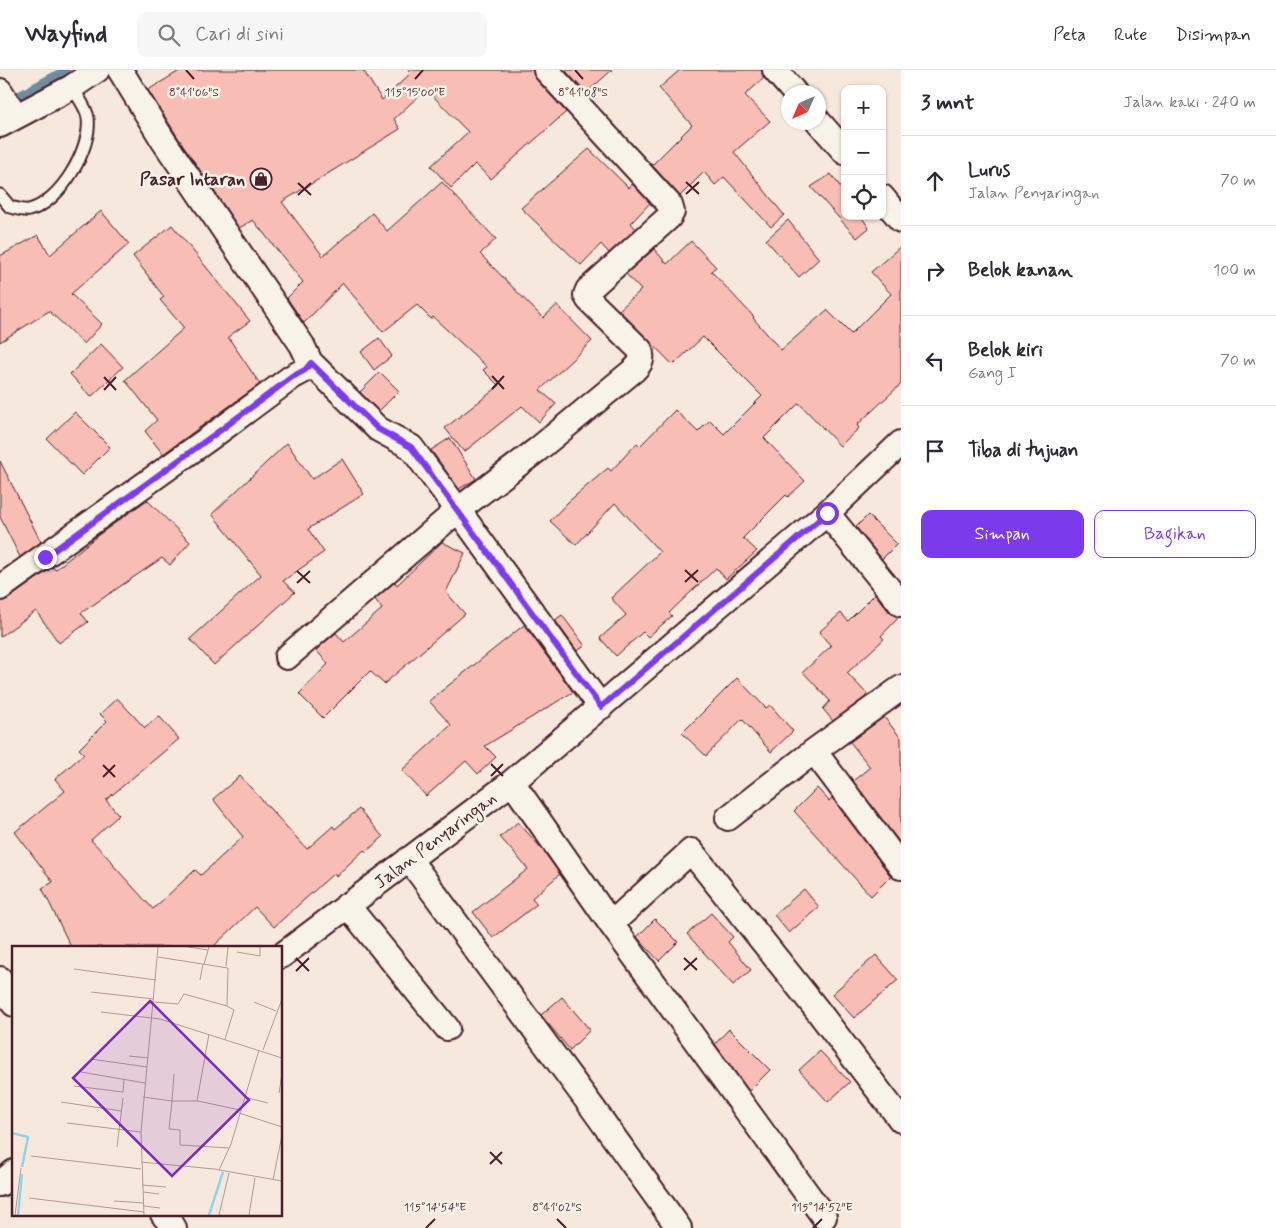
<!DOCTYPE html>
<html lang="id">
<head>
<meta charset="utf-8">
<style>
	body { margin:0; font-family:Mynerve,sans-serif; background:#f7f7f7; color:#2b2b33 }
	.controls { position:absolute; right:15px; top:15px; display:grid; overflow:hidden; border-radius:10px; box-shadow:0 1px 4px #0004 }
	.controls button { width:45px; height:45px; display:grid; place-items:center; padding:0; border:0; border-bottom:1px solid #e1e1e2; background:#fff; color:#2b2b33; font:25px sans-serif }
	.compass { position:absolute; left:781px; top:15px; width:45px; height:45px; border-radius:50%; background:#fff; box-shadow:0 1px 4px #0004; rotate:225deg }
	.stop { position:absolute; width:15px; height:15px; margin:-11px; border:4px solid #7c3aed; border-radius:50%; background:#fff }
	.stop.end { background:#7c3aed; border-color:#fff; box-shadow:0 1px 5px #0008 }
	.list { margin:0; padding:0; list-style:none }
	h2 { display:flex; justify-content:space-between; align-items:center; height:65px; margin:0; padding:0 20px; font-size:21px }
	h2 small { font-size:16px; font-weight:400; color:#7c7c81 }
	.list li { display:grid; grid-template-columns:32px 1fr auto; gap:15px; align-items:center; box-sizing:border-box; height:90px; padding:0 20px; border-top:1px solid #e1e1e2 }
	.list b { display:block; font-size:19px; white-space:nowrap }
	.list p { margin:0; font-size:16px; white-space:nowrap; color:#7c7c81 }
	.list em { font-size:16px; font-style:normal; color:#7c7c81 }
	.actions { display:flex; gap:10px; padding:15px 20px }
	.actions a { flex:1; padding:11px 0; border:1px solid #7c3aed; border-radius:10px; text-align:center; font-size:18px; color:#7c3aed }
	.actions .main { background:#7c3aed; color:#fff }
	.icon { flex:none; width:28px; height:28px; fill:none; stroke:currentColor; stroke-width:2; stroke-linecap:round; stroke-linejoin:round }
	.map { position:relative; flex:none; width:901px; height:1158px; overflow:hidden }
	header { display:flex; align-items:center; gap:30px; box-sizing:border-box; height:70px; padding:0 25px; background:#fff; border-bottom:1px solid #e1e1e2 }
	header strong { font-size:24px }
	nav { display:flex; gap:28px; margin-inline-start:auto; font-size:18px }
	.search { width:350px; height:45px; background:#f7f7f7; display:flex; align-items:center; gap:12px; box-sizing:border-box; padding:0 18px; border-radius:10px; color:#7c7c81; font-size:19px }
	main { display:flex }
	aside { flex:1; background:#fff }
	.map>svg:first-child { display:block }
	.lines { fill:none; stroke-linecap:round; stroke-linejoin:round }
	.stream { stroke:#728c9f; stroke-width:9 }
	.building { fill:#f8bdb4; stroke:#4a1f2b }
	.lane-casing { stroke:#4a1f2b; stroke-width:15 }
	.street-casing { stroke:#4a1f2b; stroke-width:28 }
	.lane { stroke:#f7f3e8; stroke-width:11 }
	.street { stroke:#f7f3e8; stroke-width:24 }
	.route { stroke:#7c3aed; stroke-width:6 }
	.ticks { fill:none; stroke:#4a1f2b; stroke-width:2 }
	.labels { text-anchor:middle; stroke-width:5; stroke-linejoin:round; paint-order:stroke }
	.poi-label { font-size:18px; font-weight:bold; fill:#4a1f2b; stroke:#f7f3e8; text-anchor:end }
	.street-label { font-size:18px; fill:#4a1f2b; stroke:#f7f3e8 }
	.inset-river { fill:none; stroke:#8cd5ed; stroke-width:2.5 }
	.inset-road { fill:none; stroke:#b29896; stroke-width:1 }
	.view { fill:#7b2cbf; fill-opacity:0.15; stroke:#7b2cbf; stroke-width:2.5 }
	.inset-edge { fill:none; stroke:#4a1f2b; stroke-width:2.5 }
	.ticks-label { font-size:12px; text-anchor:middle; fill:#4a1f2b; stroke:#f7f3e8; stroke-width:5; stroke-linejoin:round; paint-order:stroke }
</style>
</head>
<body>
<header>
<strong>Wayfind</strong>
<div class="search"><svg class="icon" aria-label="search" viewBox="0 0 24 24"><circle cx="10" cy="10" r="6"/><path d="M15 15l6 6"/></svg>Cari di sini</div>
<nav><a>Peta</a><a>Rute</a><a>Disimpan</a></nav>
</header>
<main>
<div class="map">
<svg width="901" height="1158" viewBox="0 0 901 1158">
	<rect width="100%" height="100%" fill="#f7e8de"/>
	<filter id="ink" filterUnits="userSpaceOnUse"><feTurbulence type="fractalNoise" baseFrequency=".02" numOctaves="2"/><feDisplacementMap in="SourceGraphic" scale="10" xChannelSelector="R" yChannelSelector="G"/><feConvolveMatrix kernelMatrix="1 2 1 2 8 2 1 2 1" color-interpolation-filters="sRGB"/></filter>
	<g filter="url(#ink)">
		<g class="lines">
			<path class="stream" d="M12 30 66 0"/>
		</g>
		<path class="building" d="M181 0H363L382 30 411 3 408 0H533L536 9 566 42 491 109 475 94 451 118 431 96 468 62 426 19 394 49 400 59 282 132 323 186 372 143 387 161 442 112 496 169 480 184 543 248 557 235 592 271 540 320 556 334 539 352 522 336 464 382 445 358 499 316 483 300 487 297 433 247 431 249 417 235 383 262 343 213 304 253 287 228 303 212 253 150 239 158 179 69 148 20Z
			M565 0H612L586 23Z
			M680 0H762L764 8 745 25 770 51 734 82 784 145 771 157 724 107 715 115 704 102 680 126 652 95 692 55 659 18Z
			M589 79 629 118 632 114 650 133 631 153 636 159 609 183 601 174 581 195 521 138Z
			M831 104 845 123V146H861L869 158 857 168 811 117Z
			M101 141 129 174 71 224 102 254 84 274 49 241 0 272V186L38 165 50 185Z
			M788 150 819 189 799 207 766 170Z
			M172 155 250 251 228 267 260 314 163 384 145 361 157 350 125 310 184 258 160 230 164 227 133 186Z
			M691 171 716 197 711 201 754 247 753 248 781 280 827 240 851 264 891 224 871 202 901 176V314L857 355 859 358 840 376 799 333 764 368 805 411 788 427 786 425 743 468 757 481 726 509 716 498 669 543 672 546 648 567 643 562 616 586 600 568 626 545 611 528 660 482 615 433 576 475 550 451 568 432 608 398 611 401 637 373 640 376 675 340 698 362 710 350 724 364 762 326 703 267 673 295 619 240 641 220 626 204 654 179 667 194Z
			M379 268 392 286 374 300 361 282Z
			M101 274 123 297 91 327 70 304Z
			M380 302 399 321 379 341 360 322Z
			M75 342 110 377 82 405 47 369Z
			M450 368 476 409 459 419 431 380Z
			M287 373 312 409 342 389 364 424 308 459 324 482 283 511 295 522 214 595 190 569 261 505 212 444Z
			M0 391 41 472 20 487 0 447Z
			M147 430 190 472 170 495 162 488 81 543 88 552 59 573 36 541 0 567V532L8 529 53 497 55 500 97 466Z
			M868 445 897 474 882 489 856 457Z
			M442 472 465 483 446 522 465 544 384 614 370 601 323 648 299 624 328 594 316 580 336 563 344 572 382 539 375 529 395 512 397 515Z
			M875 524 890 543 899 547 881 566 884 569 847 603 868 625 833 651 823 639 830 631 803 602 831 576 819 562 841 543 848 551Z
			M562 545 585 576 577 581 555 550Z
			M524 555 573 622 485 676 496 687 478 704 466 691 426 726 402 700 451 655 429 631Z
			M737 608 766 638 770 635 793 661 771 682 742 649 706 686 682 663Z
			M117 628 145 658 159 646 179 669 106 730 119 745 91 770 114 794 113 795 153 839 195 800 201 805 243 767 213 729 240 706 307 779 333 756 335 759 359 739 383 767 366 782 364 780 336 806 334 803 274 857 255 837 213 877H71L42 818 53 812 15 762 65 721 55 709 84 684 79 679 107 651 100 644Z
			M884 647 901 668V774L853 711 870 697 850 672Z
			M817 718 829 731 832 728 891 806 871 826 794 741Z
			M518 752 542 779 560 804 532 828 537 834 493 868 473 842 528 799 500 767Z
			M804 819 819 837 789 863 774 845Z
			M711 843 733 867 728 872 751 900 733 915 687 864Z
			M655 849 678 872 659 891 637 867Z
			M876 885 898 910 854 948 832 924Z
			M562 927 590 960 570 980 541 945Z
			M729 959 770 1000 749 1021 715 974Z
			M820 981 850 1012 828 1032 799 1000Z"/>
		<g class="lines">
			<g class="lane-casing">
				<path id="lane" d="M0 125 10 137C15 138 23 141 29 140 60 133 92 78 88 48 87 38 77 26 72 17"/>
			</g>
			<g class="street-casing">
				<path id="street" d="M120 0 163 70 302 275 310 292 378 359 411 377 458 440 287 587
					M546 0 670 135 672 142 669 147 588 220 586 225 589 230 640 280C643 289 641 293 634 300L537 380 458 440 601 637
					M775 0 794 22
					M0 21 16 46
					M818 51 845 82
					M0 55 72 17 97 0
					M882 127 901 150
					M827 443 901 534
					M0 518 222 359 292 307 305 300 311 293
					M814 681 901 797
					M512 712 611 854 824 1147
					M728 748 814 681 901 618
					M409 789 592 1037 679 1158
					M347 835 447 958
					M611 854 691 781 818 941 901 1050
					M281 886 512 712 827 443 901 373
					M0 909 14 934
					M0 1114 14 1102
					M163 1144 174 1158"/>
			</g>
			<use href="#lane" class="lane"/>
			<use href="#street" class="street"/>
		</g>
	</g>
	<g class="lines" filter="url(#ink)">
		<path class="route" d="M45 487 222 359 292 307 305 300 311 293 378 359 411 377 601 637 827 443"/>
	</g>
	<path class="ticks" d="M186 0 194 9M575 0 583 9M415 9 423 0M686 112 699 124M298 113 311 125M686 124 699 112M298 125 311 113M492 306 504 319M104 307 116 320M492 319 504 306M104 320 116 307M685 500 698 512M297 501 310 513M685 512 698 500M297 513 310 501M491 694 503 706M103 695 115 707M491 706 503 694M103 707 115 695M296 888 309 901M684 888 697 900M684 900 697 888M296 901 309 888M490 1082 502 1094M490 1094 502 1082M557 1149 566 1158M426 1158 435 1149M813 1158 822 1149"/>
	<defs>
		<g id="shop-ring" transform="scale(1.125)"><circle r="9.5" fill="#f7f3e8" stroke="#4a1f2b" stroke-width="1.5"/><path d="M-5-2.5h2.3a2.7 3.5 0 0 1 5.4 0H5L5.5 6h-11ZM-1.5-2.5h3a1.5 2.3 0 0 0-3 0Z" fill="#4a1f2b"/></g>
	</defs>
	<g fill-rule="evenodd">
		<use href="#shop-ring" x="261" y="109"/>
	</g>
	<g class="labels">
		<g class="poi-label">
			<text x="245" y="115">Pasar Intaran</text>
		</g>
		<g class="street-label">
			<text transform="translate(435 770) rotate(-37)" y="6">Jalan Penyaringan</text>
		</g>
	</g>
	<g transform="translate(12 876)">
		<rect width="270" height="270" fill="#f7e8de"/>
		<path class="inset-river" d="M0 187 16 191 10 221M6 269 10 228M197 269 211 226"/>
		<path class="inset-road" d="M176 1 196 4M225 6 248 10V1M146 11 216 22 215 60 222 64 213 93M192 18 197 1M214 20 216 1M62 23 144 34M188 34 191 18M79 46 142 53M142 56 166 58 172 48 215 60M242 56 264 65M89 66 148 73 270 112M251 104 270 53M117 110 136 112M79 113 135 121M69 126 133 137M162 128 160 155H186L228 164M62 140 111 146 112 133M267 147 270 128M131 151 160 155 157 183 168 184V199L217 202M232 151 256 157M185 155 197 88M49 156 109 165M227 167 270 181M55 177 129 186M105 201 111 152M19 210 129 223M129 216 202 223 270 235M207 224 219 198 247 104M261 234 270 189M130 239 154 241M131 246 147 248M17 252 132 266M102 255 132 257M132 260 148 262M3 269 9 222M132 269 129 186 146 1M207 269 217 227M237 269 243 232"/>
		<path class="view" d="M138 55 237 154 160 230 61 132Z"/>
		<rect width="270" height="270" class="inset-edge"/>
	</g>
	<g class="ticks-label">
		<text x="194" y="26">8°41'06"S</text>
		<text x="415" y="26">115°15'00"E</text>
		<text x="583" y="26">8°41'08"S</text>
		<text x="435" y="1141">115°14'54"E</text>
		<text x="557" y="1141">8°41'02"S</text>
		<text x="822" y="1141">115°14'52"E</text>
	</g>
</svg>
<div class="controls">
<button>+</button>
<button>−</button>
<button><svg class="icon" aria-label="locate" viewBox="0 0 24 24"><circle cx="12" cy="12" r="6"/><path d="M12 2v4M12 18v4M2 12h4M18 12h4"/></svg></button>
</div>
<svg class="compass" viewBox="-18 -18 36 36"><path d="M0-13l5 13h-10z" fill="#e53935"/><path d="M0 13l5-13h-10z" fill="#7c7c81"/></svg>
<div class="stop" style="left:827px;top:443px"></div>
<div class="stop end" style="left:45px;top:487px"></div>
</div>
<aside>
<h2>3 mnt<small>Jalan kaki · 240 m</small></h2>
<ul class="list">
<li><svg class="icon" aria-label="ahead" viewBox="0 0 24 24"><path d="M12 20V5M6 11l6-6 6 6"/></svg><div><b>Lurus</b><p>Jalan Penyaringan</p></div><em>70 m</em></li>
<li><svg class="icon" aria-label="right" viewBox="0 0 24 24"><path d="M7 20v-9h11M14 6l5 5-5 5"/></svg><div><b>Belok kanan</b></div><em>100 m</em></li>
<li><svg class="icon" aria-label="left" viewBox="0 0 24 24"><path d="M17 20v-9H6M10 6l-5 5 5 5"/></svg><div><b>Belok kiri</b><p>Gang I</p></div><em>70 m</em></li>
<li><svg class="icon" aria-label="arrive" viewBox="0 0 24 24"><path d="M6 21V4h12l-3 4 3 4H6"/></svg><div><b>Tiba di tujuan</b></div></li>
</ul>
<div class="actions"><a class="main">Simpan</a><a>Bagikan</a></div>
</aside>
</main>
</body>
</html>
